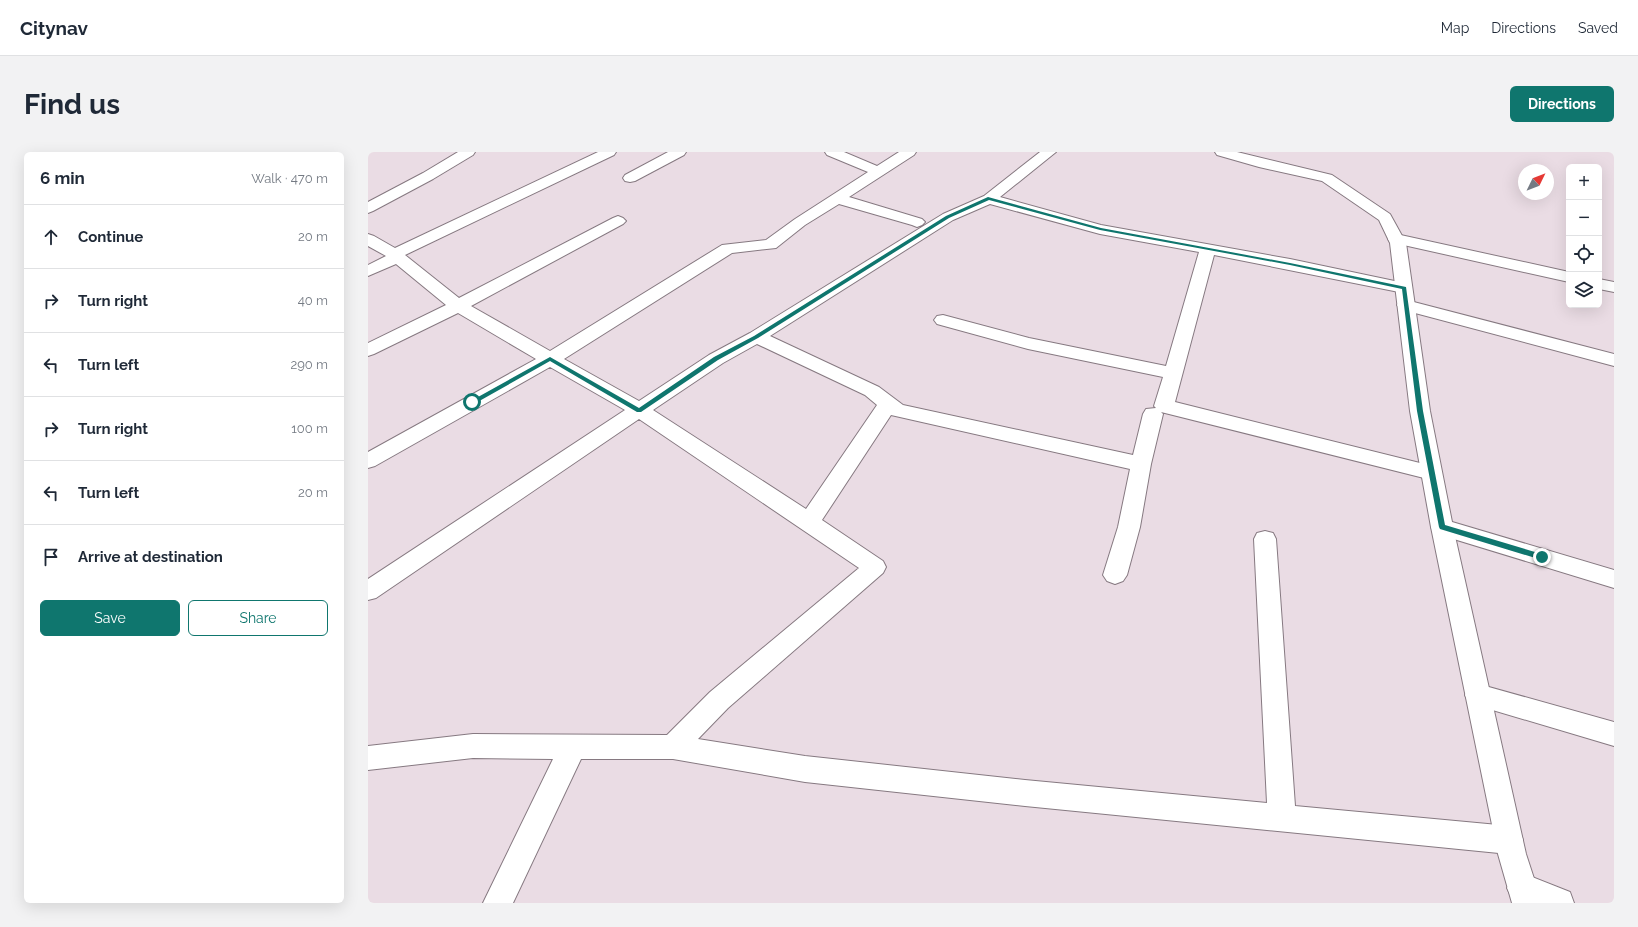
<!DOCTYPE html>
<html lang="en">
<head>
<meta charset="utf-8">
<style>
	body { margin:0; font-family:Raleway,sans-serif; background:#f2f2f3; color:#1f2937 }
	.controls { position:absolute; right:12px; top:12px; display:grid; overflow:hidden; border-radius:6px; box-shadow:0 4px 16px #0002 }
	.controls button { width:36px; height:36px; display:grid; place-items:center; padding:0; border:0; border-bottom:1px solid #e0e1e3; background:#fff; color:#1f2937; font:20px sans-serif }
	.compass { position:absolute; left:1150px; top:12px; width:36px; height:36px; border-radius:50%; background:#fff; box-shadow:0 4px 16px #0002; rotate:47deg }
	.stop { position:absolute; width:12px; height:12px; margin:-9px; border:3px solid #0f766e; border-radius:50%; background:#fff }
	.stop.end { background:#0f766e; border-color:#fff; box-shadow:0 1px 4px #0008 }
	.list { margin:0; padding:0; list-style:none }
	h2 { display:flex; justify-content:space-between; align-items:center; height:52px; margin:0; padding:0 16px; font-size:17px }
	h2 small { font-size:13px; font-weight:400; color:#747a83 }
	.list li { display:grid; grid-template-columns:26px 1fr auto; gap:12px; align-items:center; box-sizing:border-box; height:64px; padding:0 16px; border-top:1px solid #e0e1e3 }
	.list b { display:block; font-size:15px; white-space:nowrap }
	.list em { font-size:13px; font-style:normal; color:#747a83 }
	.actions { display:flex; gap:8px; padding:12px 16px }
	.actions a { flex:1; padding:9px 0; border:1px solid #0f766e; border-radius:6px; text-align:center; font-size:14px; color:#0f766e }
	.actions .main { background:#0f766e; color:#fff }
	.icon { flex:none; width:22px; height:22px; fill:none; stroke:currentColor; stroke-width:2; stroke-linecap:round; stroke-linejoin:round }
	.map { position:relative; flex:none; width:1246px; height:751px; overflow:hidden; border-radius:6px }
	header { display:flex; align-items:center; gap:24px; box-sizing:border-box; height:56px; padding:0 20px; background:#fff; border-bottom:1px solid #e0e1e3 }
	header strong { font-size:19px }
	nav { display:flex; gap:22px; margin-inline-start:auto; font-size:14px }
	.intro { display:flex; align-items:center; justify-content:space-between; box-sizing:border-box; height:96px; padding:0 24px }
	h1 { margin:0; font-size:28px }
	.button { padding:10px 18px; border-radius:6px; background:#0f766e; color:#fff; font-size:14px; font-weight:700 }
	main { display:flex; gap:24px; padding:0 24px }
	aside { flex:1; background:#fff; border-radius:6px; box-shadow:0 4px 16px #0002 }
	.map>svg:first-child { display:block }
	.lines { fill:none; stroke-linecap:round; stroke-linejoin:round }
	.street-casing { stroke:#867981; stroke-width:2 }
	.secondary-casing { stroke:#867981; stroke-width:2 }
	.street { fill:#fff; fill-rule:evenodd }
	.secondary { fill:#fff; fill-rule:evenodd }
	.route { fill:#0f766e }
</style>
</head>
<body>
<header>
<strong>Citynav</strong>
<nav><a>Map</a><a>Directions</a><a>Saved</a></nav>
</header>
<div class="intro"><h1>Find us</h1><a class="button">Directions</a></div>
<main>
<aside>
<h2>6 min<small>Walk · 470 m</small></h2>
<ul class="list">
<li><svg class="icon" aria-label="ahead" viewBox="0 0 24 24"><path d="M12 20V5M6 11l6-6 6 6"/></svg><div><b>Continue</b></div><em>20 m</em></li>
<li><svg class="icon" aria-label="right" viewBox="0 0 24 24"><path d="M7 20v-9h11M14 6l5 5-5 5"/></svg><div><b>Turn right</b></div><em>40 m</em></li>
<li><svg class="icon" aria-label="left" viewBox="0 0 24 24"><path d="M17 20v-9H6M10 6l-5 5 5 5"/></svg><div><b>Turn left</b></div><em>290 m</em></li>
<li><svg class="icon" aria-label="right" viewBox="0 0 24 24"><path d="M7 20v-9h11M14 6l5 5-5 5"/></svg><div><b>Turn right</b></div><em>100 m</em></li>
<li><svg class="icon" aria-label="left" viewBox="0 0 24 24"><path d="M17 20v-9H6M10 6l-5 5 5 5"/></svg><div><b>Turn left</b></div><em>20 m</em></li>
<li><svg class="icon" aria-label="arrive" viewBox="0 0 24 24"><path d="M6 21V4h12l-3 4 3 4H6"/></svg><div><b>Arrive at destination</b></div></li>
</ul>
<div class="actions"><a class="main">Save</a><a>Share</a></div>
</aside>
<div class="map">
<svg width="1246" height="751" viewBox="0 0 1246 751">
	<rect width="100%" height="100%" fill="#eadce4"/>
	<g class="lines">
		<g class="street-casing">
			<path id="street" d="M90 0H107L105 3 65 27 5 59 0 61V50L55 21Z
				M230 0H248L246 3 37 103 91 146 245 66 250 64 255 66 258 69 255 72 103 154 182 199 354 93 398 88 427 67 500 20 459 3 457 0H476L509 14 531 0H548L546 3 481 45 554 67 557 70 554 73 549 75 544 73 471 52 437 73 408 96 364 101 196 207 271 249 341 203 382 181 575 62 616 44 672 0H688L632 45 733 73 922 107 1036 131 1042 132 1044 136 1042 140 1036 141 846 103 807 250 1064 314 1071 316 1074 321 1071 326 1064 328 793 260 795 262 783 312 772 375 759 423 755 429 747 432 739 429 735 423 750 375 762 317 523 263 454 368 515 409 518 415 515 421 360 556 330 587 437 604 657 628 899 651 886 387 889 381 897 379 905 381 908 387 927 654 1141 674 1151 678 1155 688 1151 698 1141 702 657 654 437 630 305 607H213L145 751H115L185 607 105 606 0 618V594L105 582 299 583 342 540 491 416 271 267 8 446 0 448V427L257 258 182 215 7 314 0 316V300L168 207 90 161 6 202 0 204V191L78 153 28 112 0 124V113L18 104 0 94V82L6 84 27 96ZM622 52 732 82 831 100 798 214 661 186 575 163 569 164 566 168 569 172 660 197 795 225 786 254 788 256 778 257 775 262 765 303 535 253 511 235 402 184 585 68ZM389 192 497 243 509 253 438 357 285 258 355 211Z
				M300 0H318L316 3 267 29 262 30 257 29 255 26 257 23Z
				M1028 82 1201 120V130L1022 90 1020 87 1022 84Z
				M1231 127 1246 130V140L1231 137Z
				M1038 148 1246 202V214L1032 157 1029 153 1032 149Z
				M1074 367 1246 418V436L1066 381 1063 375 1066 369Z
				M1110 532 1246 570V594L1101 551 1097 543 1101 535Z
				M1154 721 1202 740 1206 751H1154L1144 746 1139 736 1144 726Z"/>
		</g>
		<g class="secondary-casing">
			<path id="secondary" d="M847 0H869L964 23 1022 62 1038 91 1062 259 1085 375 1158 702 1174 751H1144L1130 702 1063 375 1042 259 1022 91 1011 68 954 29 891 15 849 3Z"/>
		</g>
		<use href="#street" class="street"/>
		<use href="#secondary" class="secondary"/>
	</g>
	<path class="route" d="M620 45 733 76 922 111 1038 135 1055 259 1077 373 1177 403V407L1174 408 1072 377 1071 375 1049 259 1034 137 922 113 732 78 621 48 581 66 390 186 350 208 273 260H269L182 209 106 252 101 250 182 205 271 256 346 205 386 184 578 64Z"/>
</svg>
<div class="controls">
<button>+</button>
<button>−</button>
<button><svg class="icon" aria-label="locate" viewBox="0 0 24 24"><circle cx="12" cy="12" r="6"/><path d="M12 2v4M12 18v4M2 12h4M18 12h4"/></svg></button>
<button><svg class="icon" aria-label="layers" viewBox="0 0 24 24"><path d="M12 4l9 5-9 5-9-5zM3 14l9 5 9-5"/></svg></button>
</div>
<svg class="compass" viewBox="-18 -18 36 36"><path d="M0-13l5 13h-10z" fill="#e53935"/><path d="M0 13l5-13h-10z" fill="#747a83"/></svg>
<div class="stop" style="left:104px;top:250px"></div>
<div class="stop end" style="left:1174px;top:405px"></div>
</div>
</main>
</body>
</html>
